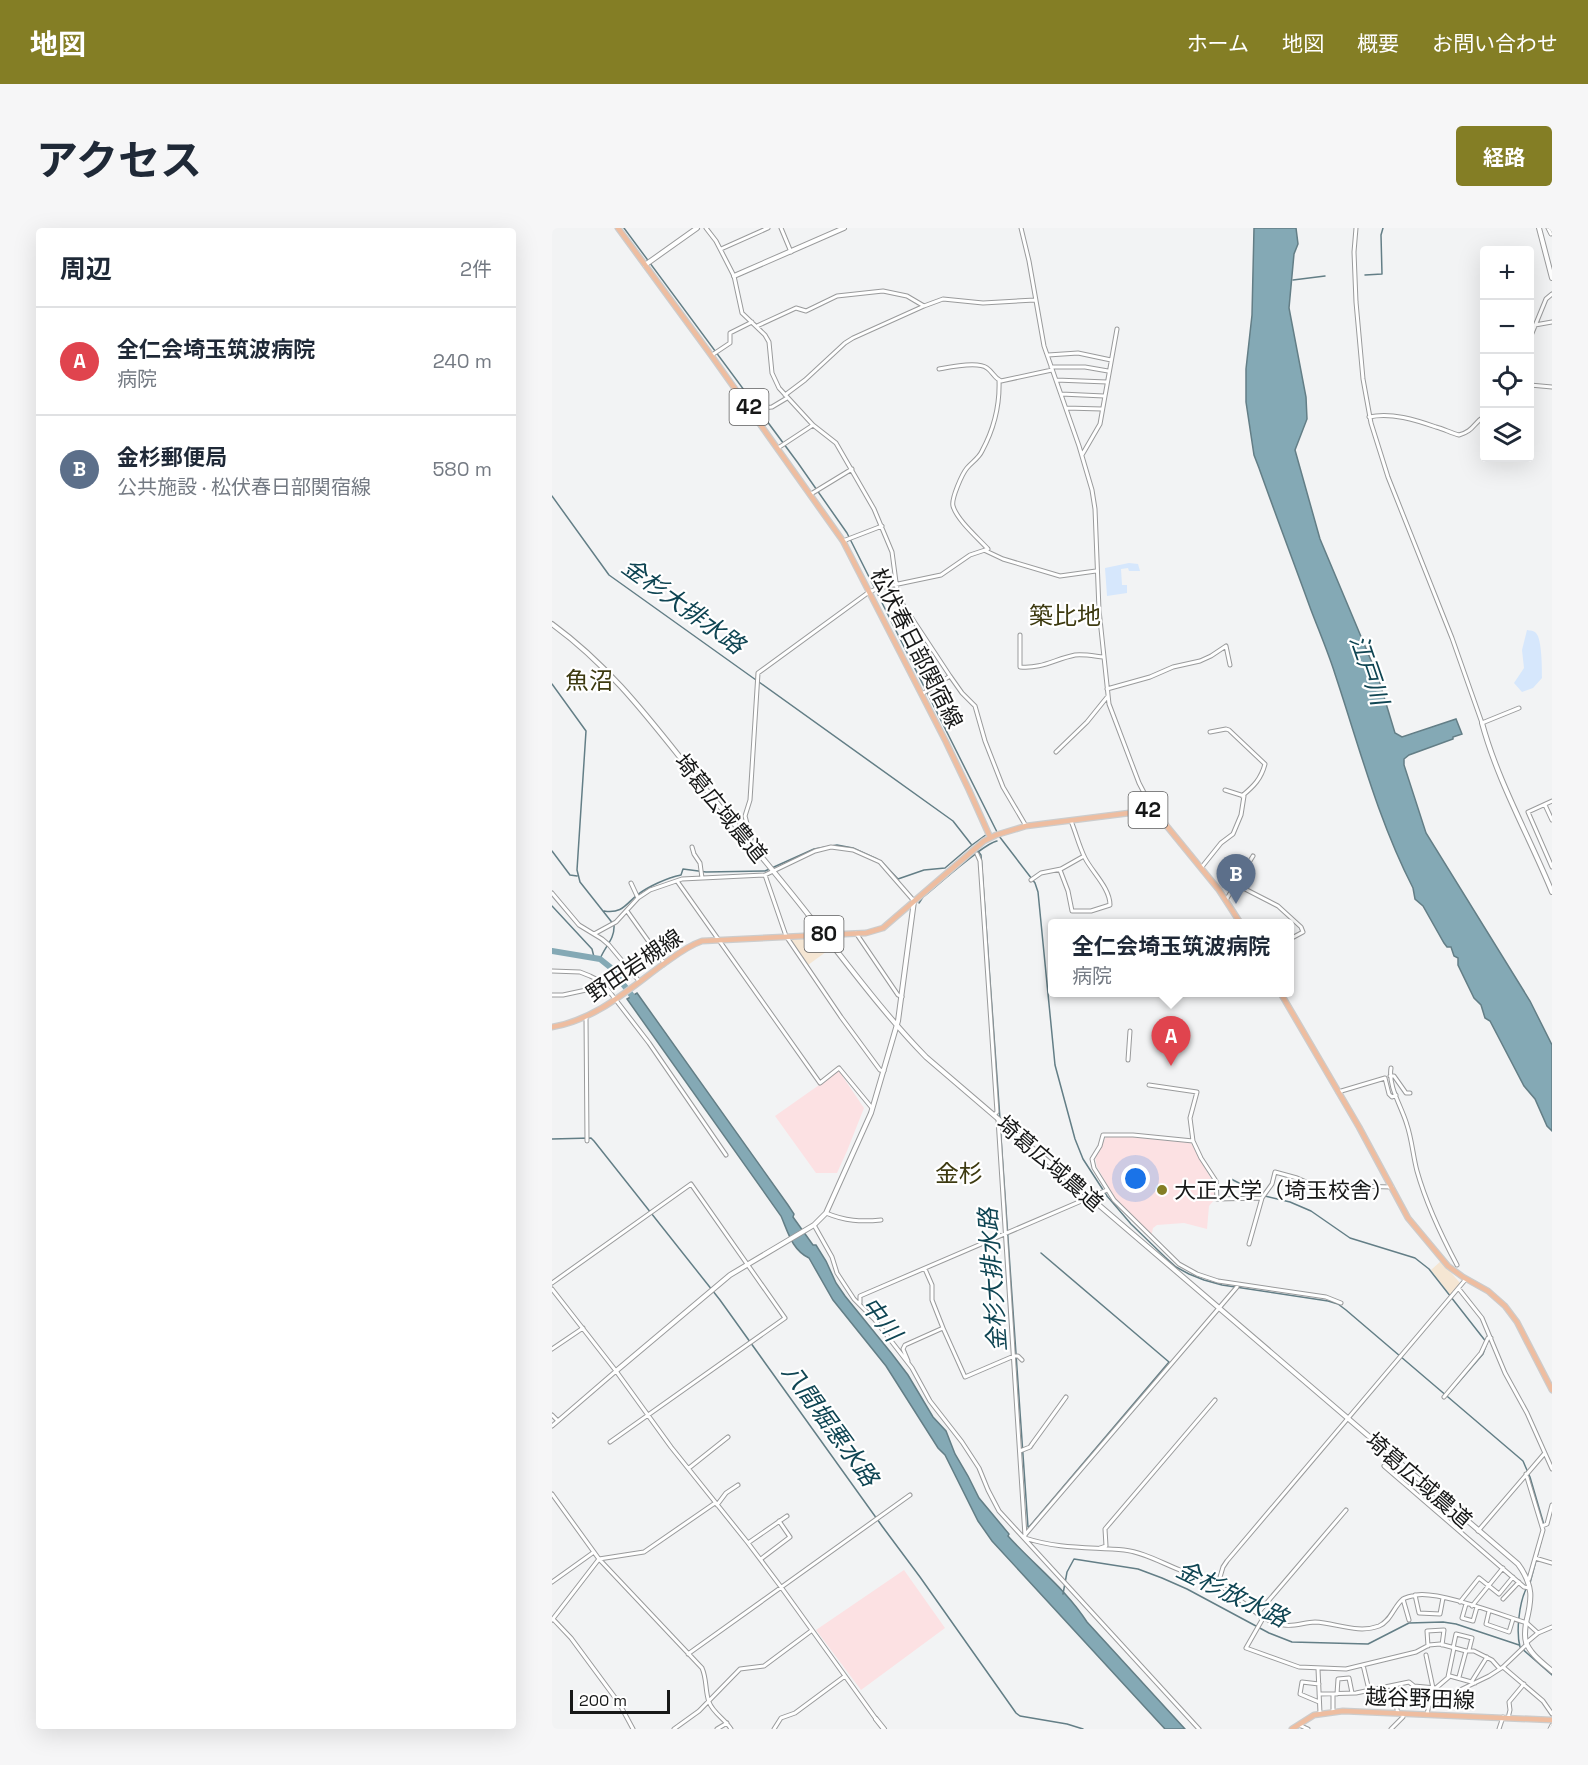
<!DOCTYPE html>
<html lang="ja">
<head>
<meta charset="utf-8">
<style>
	body { margin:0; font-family:"Space Grotesk","Noto Sans JP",sans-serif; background:#f6f6f7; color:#1f2937 }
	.controls { position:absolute; right:18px; top:18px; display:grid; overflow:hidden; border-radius:6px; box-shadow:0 6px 24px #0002 }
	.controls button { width:54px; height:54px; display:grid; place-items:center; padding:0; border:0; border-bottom:2px solid #e0e1e3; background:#fff; color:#1f2937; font:30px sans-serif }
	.scale { position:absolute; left:18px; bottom:15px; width:100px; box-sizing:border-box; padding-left:6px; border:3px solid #171818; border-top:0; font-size:16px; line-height:21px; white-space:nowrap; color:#171818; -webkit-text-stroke:4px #fff; paint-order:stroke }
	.you { position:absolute; left:584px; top:951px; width:21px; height:21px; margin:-15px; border:4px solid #fff; border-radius:50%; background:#1a73e8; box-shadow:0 0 0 9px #1a73e833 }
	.badge { display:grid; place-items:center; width:39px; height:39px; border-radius:50%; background:#847e25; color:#fff; font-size:20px; font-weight:700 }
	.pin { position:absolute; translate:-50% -50px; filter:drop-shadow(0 2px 3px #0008) }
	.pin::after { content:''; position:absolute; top:32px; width:21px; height:18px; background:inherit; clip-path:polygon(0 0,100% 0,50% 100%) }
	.popup { position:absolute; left:496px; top:691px; width:246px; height:78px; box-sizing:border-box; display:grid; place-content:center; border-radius:6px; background:#fff; filter:drop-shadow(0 2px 4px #0005); font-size:20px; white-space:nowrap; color:#747a83 }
	.popup b { font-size:22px; color:#1f2937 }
	.popup::after { content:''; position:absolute; left:50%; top:100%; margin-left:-12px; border:12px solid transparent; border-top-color:#fff }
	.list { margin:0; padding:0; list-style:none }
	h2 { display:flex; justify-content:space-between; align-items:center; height:78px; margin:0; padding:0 24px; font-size:26px }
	h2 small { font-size:20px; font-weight:400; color:#747a83 }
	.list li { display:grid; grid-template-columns:39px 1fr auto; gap:18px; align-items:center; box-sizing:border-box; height:108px; padding:0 24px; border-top:2px solid #e0e1e3 }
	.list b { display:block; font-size:22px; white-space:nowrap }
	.list p { margin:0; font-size:20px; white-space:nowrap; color:#747a83 }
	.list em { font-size:20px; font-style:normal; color:#747a83 }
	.icon { flex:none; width:33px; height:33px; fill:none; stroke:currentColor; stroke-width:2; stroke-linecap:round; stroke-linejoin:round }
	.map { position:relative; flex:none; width:1000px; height:1501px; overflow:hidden; border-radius:6px }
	header { display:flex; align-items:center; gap:36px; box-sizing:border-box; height:84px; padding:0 30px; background:#847e25; color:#fff }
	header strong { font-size:28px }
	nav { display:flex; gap:33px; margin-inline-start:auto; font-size:21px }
	.intro { display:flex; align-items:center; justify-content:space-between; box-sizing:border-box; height:144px; padding:0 36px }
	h1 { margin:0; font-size:42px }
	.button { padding:15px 27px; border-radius:6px; background:#847e25; color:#fff; font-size:21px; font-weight:700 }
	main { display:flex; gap:36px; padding:0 36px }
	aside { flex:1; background:#fff; border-radius:6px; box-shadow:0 6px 24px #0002 }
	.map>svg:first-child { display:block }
	.commercial { fill:#f5e6d3 }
	.education { fill:#fce1e3 }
	.green { fill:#d6e7fc }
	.water { fill:#84a9b5; stroke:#637e86; stroke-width:1.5 }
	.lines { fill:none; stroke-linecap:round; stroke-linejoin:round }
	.stream { stroke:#637e86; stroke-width:1.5 }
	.river { stroke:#84a9b5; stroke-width:6 }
	.minor-casing { stroke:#9a9b9c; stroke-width:5 }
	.tertiary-casing { stroke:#9a9b9c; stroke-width:6 }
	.primary-casing { stroke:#ccc; stroke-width:7 }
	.minor { stroke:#fff; stroke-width:3 }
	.tertiary { stroke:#fff; stroke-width:4 }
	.primary { stroke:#eebda0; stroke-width:4.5 }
	.poi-dot { fill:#847e25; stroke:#fff; stroke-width:2 }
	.labels { text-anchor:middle; stroke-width:4.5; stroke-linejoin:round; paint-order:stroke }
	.shield { fill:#fff; stroke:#5d5d5d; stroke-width:1.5 }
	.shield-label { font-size:21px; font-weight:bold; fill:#171818 }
	.street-label { font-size:22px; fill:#171818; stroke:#fff }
	.poi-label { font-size:22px; fill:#171818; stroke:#fff; text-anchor:start }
	.water-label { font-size:24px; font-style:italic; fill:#0f4553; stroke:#fff }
	.neighbourhood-label { font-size:24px; fill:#3d3a10; stroke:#fff }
</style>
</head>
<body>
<header>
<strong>地図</strong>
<nav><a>ホーム</a><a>地図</a><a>概要</a><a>お問い合わせ</a></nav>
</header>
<div class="intro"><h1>アクセス</h1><a class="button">経路</a></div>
<main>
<aside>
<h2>周辺<small>2件</small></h2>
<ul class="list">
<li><span class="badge" style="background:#e0444e">A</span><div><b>全仁会埼玉筑波病院</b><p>病院</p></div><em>240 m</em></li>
<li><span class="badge" style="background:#5c6f8a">B</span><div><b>金杉郵便局</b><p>公共施設 · 松伏春日部関宿線</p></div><em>580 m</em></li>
</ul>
</aside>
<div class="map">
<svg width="1000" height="1501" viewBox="0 0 1000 1501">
	<rect width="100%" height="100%" fill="#f2f3f4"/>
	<path class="commercial" d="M270 710 278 721 256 737 239 712Z
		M889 1033 908 1055 899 1068 879 1042Z"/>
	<path class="education" d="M287 843 312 880 295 923 285 945H264L223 888Z
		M554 909H580L639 915 662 956 663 971 657 978 655 1001 632 995 605 997 601 1000 600 1005 598 1006 564 972 545 939 543 929Z
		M352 1342 393 1400 309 1462 264 1402Z"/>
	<path class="green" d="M577 335 586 336 588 343H577L576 340 569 341 570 357H575V365L555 368 553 340Z
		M975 402C979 403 981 402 984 405 990 411 990 441 990 450L981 460 970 464 962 455 972 440 970 422Z"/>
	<path class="water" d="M702 0H744L746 16 742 26 737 80 754 169 755 191 743 222 768 311 826 449 843 505 850 509 904 491 910 506 901 509V511L857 527 852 531V537L874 605 978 773 1000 817V903L995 898 983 871 972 858 938 793 933 790 929 777 922 770 906 737V730L902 728 899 719H895L892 715 871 678 863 671 861 660C826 592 807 518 783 446 776 424 767 403 759 382 742 335 724 288 707 240L702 227 694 174V141L700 87Z
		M85 765 236 977 242 986 241 989 261 1017H264L274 1033 284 1055 293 1068 340 1126 356 1147 381 1189 394 1203 403 1226 416 1248 427 1270 457 1306 456 1308C482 1337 514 1361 535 1394L633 1501H613L440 1313 426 1293 393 1227 386 1220 334 1138 281 1072 257 1030C240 1022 236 1004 229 988L75 771Z"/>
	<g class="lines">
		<path class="stream" d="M72 0 246 235 295 305 445 604
			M813 47 830 46 829 7 831 0
			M741 52 773 48
			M0 268 57 347 204 452
			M207 454 401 593 419 616
			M0 456 34 503 25 642 28 654 62 697C63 711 53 718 48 731
			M447 608 483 655 486 664 503 837 523 911 531 931 555 968 579 996 613 1029 624 1039 637 1046 652 1052 670 1057 776 1073 786 1076 794 1082 971 1233 978 1249 992 1297
			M0 623 18 647 25 648
			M426 623 429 627 448 891
			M329 633 346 651 372 642 393 640 420 617 435 606
			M367 675 371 669C385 658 432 615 445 613
			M0 678 40 721 42 729
			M52 683C70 686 74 676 85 667 97 658 115 650 129 647L131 641 154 644 213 643 262 621 285 617 301 620 325 631
			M448 895 476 1299
			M0 911 39 910 42 913 168 1072 330 1298 368 1349 464 1485 468 1488 515 1496 531 1501
			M679 951 713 968 738 974 759 983 798 1010 863 1030 877 1041 935 1115 931 1126 899 1163
			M477 1299 617 1134 489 1025
			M978 1355 992 1302
			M974 1361C967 1376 964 1404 968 1419L1000 1447
			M511 1366 515 1344 522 1331 586 1341 610 1350 635 1361 717 1405 740 1414 816 1416 857 1395 891 1394 904 1396 967 1417"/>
		<path class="river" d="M0 723 48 731 58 739 84 773"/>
		<g class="minor-casing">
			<path id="minor" d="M154 0 164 13 182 48 190 85 213 107 217 114 220 145 227 160 261 197 284 215 322 281 340 324 346 369 398 448 410 465 423 478 433 513 451 559 474 598
				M229 0 239 24
				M469 0 477 33 492 118 527 218 540 262 543 281 547 382 557 476 587 555 600 580
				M804 0 802 24 804 74 811 151 819 195 836 249 900 410 930 495 967 480
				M996 0 999 6
				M169 21 216 0
				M983 97 1000 94
				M205 98 244 80 254 83 285 68 331 63 355 68 372 78
				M978 110 994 71 1000 66
				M160 127 178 115V105L200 94
				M496 127 526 125 559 132
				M499 139H533L556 143
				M387 141C398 139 426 133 435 140 441 144 442 150 449 153L500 142
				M504 152 555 154
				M978 157 1000 159
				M509 166 552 168
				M233 167 253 152 293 115 301 110 372 78 391 71 431 75 483 72
				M514 180 550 181
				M198 181 220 179 235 170
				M817 189C839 184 864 192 884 199 892 201 899 205 907 207 922 203 921 195 933 188
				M226 220 261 197
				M530 227 548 196 565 101
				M259 266 300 241
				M291 313 330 298
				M434 323 451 331 508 348 544 343
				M468 407V439C490 441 503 431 523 427 532 426 542 428 551 429
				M555 461 598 449 621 439 648 433 659 428 674 418 678 437
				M370 466 398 448
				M658 504 674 501 677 502 713 536C709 551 702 558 690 568
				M504 524 535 494 556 468
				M1000 573 976 584 1000 639
				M993 577 1000 592
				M197 613 199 611 193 588 198 572 206 445 317 364 327 360 389 347 418 327 436 321C426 310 405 292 401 278 399 271 410 246 415 240 420 234 427 230 430 223 442 201 448 178 447 152
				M140 619 142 626 148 635 150 650
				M425 626 428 633 445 884 442 887
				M649 640 669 615 681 606 689 587 692 568 673 562
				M508 642 516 663 520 683H539L558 677C558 660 540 644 533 630 527 618 524 605 519 593
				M213 647 234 708 289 789 328 842 332 843
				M479 652 489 645 509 641 532 628
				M125 653 268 855 287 840 320 880
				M685 654 693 661 726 678 749 699 751 704 738 711
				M79 655 86 670
				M0 665 27 697 50 711 57 717 87 753
				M674 672 701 628
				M75 683 112 735
				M304 705 346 767 350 769
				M42 706 64 694 86 670 98 662 130 651 213 647 263 623 279 619 301 622 328 634 362 673
				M0 743 28 744 38 748 50 754 97 815 174 927
				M0 767H11L48 759 57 765
				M34 789 35 913
				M576 832 578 803
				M839 840C836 859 850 879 855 897 860 912 861 928 865 943 874 975 889 1007 905 1037
				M838 848H842L854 865H858
				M597 857 645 864 638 890 641 913 649 930 664 953 665 971 710 970
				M786 864 833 850 837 866 840 869 844 867
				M446 891 473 1308
				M641 913 581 907H551L548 918 540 931 542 940 562 972 627 1036 645 1046 666 1053 774 1069 789 1075
				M274 985C293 993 309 994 329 992
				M262 997 280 1029 285 1045 302 1071 323 1092 360 1140 378 1173 410 1214 427 1240 436 1262 447 1283 647 1501
				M697 1016 710 970 720 956 723 944 745 950 761 957 840 959
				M373 1041 380 1057V1072L391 1100
				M0 1055 139 956 233 1090 58 1214
				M0 1061 64 1143 119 1219 196 1315 229 1359 324 1491
				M907 1061 930 1090 953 1145 975 1185 1000 1241
				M308 1075V1068L555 962
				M0 1121 31 1100
				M356 1133 351 1121 353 1117 391 1100 413 1149 462 1128H466L470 1132
				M892 1169 929 1125 936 1110H939
				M0 1187 6 1193
				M0 1198 64 1143
				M468 1223 478 1219 480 1216 514 1169
				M832 1238 972 1359 977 1360
				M137 1240 176 1209
				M974 1246 991 1302 977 1351 976 1352
				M0 1266 47 1331 150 1440C155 1451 153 1463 157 1474 161 1485 173 1491 179 1501
				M165 1277 174 1265 186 1257
				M990 1298 995 1296 1000 1277
				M926 1303 992 1226
				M472 1308 685 1059V1056
				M473 1310C506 1321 538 1319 572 1322 591 1324 610 1335 628 1342 641 1347 654 1350 666 1357 688 1368 707 1394 732 1397 742 1399 753 1394 763 1394 784 1395 806 1406 827 1398 839 1393 842 1378 851 1371 854 1369 861 1368 864 1367 888 1363 949 1387 975 1395
				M196 1315 235 1288
				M548 1320 554 1318 553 1301 663 1172
				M983 1330 1000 1335
				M209 1331 238 1309 227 1293
				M0 1354 42 1324
				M666 1356 671 1339 675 1333 914 1051
				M863 1367 867 1385 888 1386 891 1370
				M851 1371 857 1392
				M951 1371 967 1354
				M908 1374 927 1350 947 1366 961 1349
				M914 1376 910 1390 921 1393 925 1379
				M920 1378 951 1340
				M937 1383 934 1396 957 1404 961 1391
				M706 1385 794 1282
				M707 1386 710 1392 694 1420 747 1439 794 1441 864 1424 877 1417 888 1416 914 1423H922L940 1432 948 1441
				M1 1391 19 1410 67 1475 81 1501
				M0 1392 47 1331 92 1324 163 1275
				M975 1395 986 1405
				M974 1415 986 1405 1000 1399
				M876 1418 875 1403 892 1402 890 1417
				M901 1420 904 1406 920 1410 917 1422
				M136 1426 358 1267
				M874 1427 881 1460 875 1486
				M811 1437 817 1462
				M951 1439 991 1473 1000 1486
				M766 1441 768 1485
				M896 1449 902 1420
				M907 1449 914 1423
				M920 1453 935 1429
				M767 1456 750 1454 748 1466 767 1474
				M839 1458 846 1485
				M767 1466 804 1465 857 1454 862 1458 884 1460 898 1448 923 1455
				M785 1466 786 1451 797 1450 800 1465
				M877 1477 937 1448 951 1439 975 1416
				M781 1484V1466
				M956 1490 958 1482 957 1474 972 1456
				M747 1497 756 1501
				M122 1501 147 1483 188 1441 212 1438 259 1403
				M165 1501 175 1495
				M222 1501 229 1490 243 1485 293 1448
				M839 1501 851 1489V1486
				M947 1501 951 1489
				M998 1501 1000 1497"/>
		</g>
		<g class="tertiary-casing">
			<path id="tertiary" d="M987 0 1000 50
				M93 37 145 0
				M182 48 292 0
				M0 396C59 439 98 492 143 548 180 594 219 639 255 685 294 734 331 785 374 829L966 1336C982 1358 980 1371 974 1395 973 1402 972 1408 974 1414 978 1426 991 1435 1000 1443
				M930 495C946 554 977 608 1000 664
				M64 1143 178 1047 262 997 274 985 319 885 346 793 362 673
				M324 1491 332 1501"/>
		</g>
		<g class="primary-casing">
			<path id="primary" d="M66 0 159 127 291 313 394 514 417 562 438 609
				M728 764 807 899 856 990 896 1038 911 1049 936 1063 953 1078 965 1094 1000 1162
				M0 799C43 792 76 762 110 737 123 728 135 718 150 713L314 705 331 700 432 613 444 607 474 598 593 583 600 580 667 662 689 696
				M740 1501 762 1487 791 1483 1000 1492"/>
		</g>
		<use href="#minor" class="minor"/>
		<use href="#tertiary" class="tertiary"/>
		<use href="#primary" class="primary"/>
	</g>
	<circle class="poi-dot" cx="610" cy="962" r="6"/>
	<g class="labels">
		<g class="shield">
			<rect x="177.5" y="161" width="39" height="36" rx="4.5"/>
			<rect x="576.5" y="564" width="39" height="36" rx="4.5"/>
			<rect x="252.5" y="688" width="39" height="36" rx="4.5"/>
		</g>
		<g class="shield-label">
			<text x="197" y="186">42</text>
			<text x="596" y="589">42</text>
			<text x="272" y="713">80</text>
		</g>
		<g class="street-label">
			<text transform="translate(365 420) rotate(63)" y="8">松伏春日部関宿線</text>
			<text transform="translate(169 580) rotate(51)" y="8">埼葛広域農道</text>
			<text transform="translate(82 737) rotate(-34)" y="8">野田岩槻線</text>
			<text transform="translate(498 935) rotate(41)" y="8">埼葛広域農道</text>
			<text transform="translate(867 1252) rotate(41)" y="8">埼葛広域農道</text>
			<text transform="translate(868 1470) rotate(2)" y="8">越谷野田線</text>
		</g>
		<g class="poi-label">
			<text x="622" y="970">大正大学（埼玉校舎）</text>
		</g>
		<g class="water-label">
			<text transform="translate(131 378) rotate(36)" y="8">金杉大排水路</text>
			<text transform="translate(817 442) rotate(71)" y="8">江戸川</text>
			<text transform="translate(441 1052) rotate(-94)" y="8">金杉大排水路</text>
			<text transform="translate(329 1091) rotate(52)" y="8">中川</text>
			<text transform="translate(278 1197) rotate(54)" y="8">八間堀悪水路</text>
			<text transform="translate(680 1366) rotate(26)" y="8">金杉放水路</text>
		</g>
		<g class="neighbourhood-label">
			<text x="513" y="396">築比地</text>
			<text x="37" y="461">魚沼</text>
			<text x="407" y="954">金杉</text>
		</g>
	</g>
</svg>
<div class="controls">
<button>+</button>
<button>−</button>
<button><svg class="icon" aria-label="locate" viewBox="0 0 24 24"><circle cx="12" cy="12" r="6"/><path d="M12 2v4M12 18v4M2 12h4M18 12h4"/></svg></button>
<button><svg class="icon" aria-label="layers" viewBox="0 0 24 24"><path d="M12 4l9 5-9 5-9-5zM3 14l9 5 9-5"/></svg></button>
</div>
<div class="scale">200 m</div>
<div class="you"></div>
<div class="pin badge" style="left:619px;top:838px;background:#e0444e">A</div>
<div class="popup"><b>全仁会埼玉筑波病院</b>病院</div>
<div class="pin badge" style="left:684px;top:676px;background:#5c6f8a">B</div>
</div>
</main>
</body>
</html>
